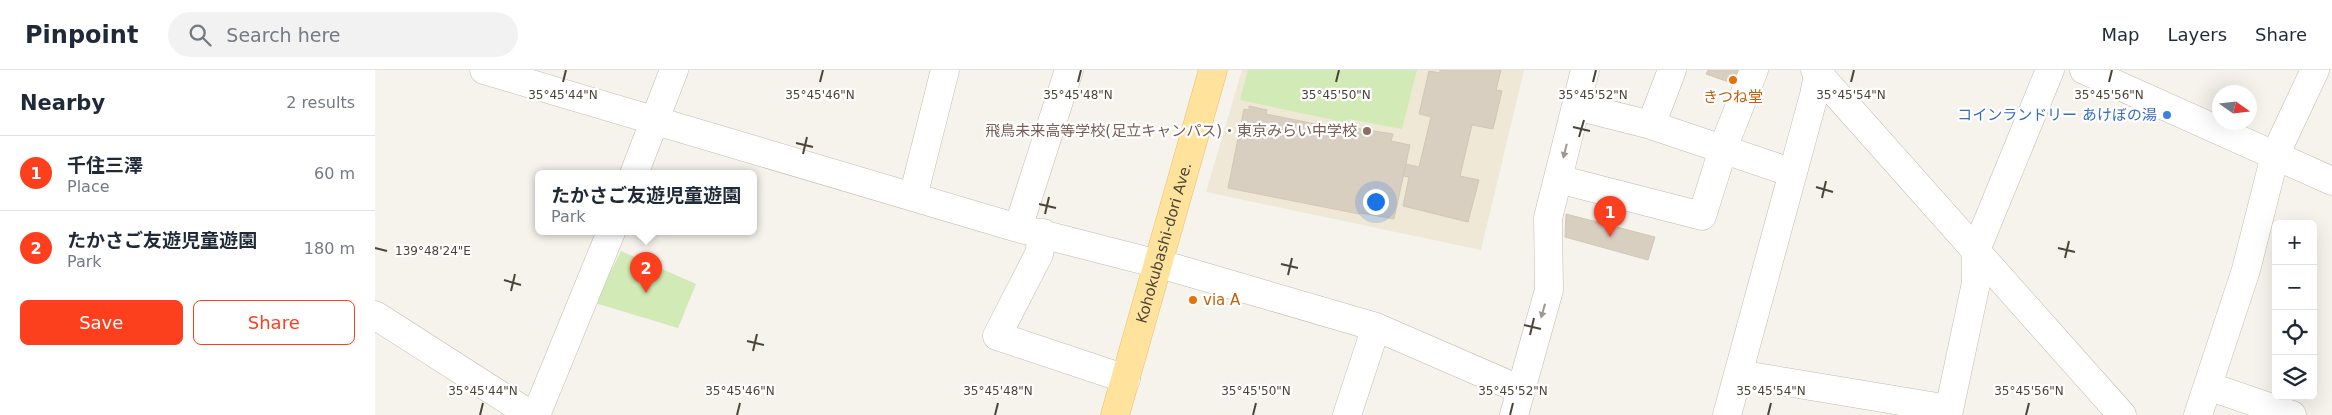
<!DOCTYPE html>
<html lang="en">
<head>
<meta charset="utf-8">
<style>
	body { margin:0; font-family:"DejaVu Sans","Noto Sans JP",sans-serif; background:#f2f2f3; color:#1f2937 }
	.controls { position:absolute; right:15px; bottom:15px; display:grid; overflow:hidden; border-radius:8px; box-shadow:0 5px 20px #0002 }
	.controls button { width:45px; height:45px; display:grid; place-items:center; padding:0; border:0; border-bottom:1px solid #e0e1e3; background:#fff; color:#1f2937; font:25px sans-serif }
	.compass { position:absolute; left:1837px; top:15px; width:45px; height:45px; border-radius:50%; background:#fff; box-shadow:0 5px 20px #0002; rotate:104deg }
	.you { position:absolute; left:1000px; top:131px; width:18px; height:18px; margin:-12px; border:4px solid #fff; border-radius:50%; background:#1a73e8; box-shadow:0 0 0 8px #1a73e833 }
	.badge { display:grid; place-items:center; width:32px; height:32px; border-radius:50%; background:#fc3f1d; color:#fff; font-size:16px; font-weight:700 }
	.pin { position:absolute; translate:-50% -41px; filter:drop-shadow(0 1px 2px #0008) }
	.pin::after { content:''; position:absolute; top:26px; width:18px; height:15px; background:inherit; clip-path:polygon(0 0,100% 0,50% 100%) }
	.popup { position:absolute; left:160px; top:100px; width:222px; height:65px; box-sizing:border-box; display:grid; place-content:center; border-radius:8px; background:#fff; filter:drop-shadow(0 1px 4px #0005); font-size:16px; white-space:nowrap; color:#747a83 }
	.popup b { font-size:19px; color:#1f2937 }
	.popup::after { content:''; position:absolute; left:50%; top:100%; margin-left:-10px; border:10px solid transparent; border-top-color:#fff }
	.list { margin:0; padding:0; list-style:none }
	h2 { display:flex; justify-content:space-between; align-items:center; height:65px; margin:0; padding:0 20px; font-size:21px }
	h2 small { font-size:16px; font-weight:400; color:#747a83 }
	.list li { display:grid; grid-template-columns:32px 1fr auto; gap:15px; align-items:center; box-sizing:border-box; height:75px; padding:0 20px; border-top:1px solid #e0e1e3 }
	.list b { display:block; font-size:19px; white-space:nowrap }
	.list p { margin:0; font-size:16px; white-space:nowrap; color:#747a83 }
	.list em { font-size:16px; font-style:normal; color:#747a83 }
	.actions { display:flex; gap:10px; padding:15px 20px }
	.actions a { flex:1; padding:11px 0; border:1px solid #fc3f1d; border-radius:8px; text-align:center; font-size:18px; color:#fc3f1d }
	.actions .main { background:#fc3f1d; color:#fff }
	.icon { flex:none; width:28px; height:28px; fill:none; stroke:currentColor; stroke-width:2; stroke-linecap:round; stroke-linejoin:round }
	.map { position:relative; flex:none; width:1957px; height:345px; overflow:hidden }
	header { display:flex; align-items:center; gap:30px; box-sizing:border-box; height:70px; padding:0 25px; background:#fff; border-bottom:1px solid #e0e1e3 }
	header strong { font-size:24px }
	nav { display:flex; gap:28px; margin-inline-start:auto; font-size:18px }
	.search { width:350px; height:45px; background:#f2f2f3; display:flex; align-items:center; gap:12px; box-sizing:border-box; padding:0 18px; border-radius:28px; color:#747a83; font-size:19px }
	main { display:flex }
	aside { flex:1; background:#fff }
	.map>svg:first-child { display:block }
	.education { fill:#efe8d6 }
	.green { fill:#d2eab5 }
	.building { fill:#d8cfc1; stroke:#d3c7b4 }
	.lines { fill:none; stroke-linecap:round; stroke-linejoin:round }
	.minor-casing { stroke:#c2bbae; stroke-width:29 }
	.major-casing { stroke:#e6c16a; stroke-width:29 }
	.minor { stroke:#fff; stroke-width:28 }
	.major { stroke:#ffe39c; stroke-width:28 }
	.oneway { fill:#9c9892 }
	.ticks { fill:none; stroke:#4b4439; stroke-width:2 }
	.food-dot { fill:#e8710a; stroke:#fff; stroke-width:2 }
	.shop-dot { fill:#3f7fe0; stroke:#fff; stroke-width:2 }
	.education-dot { fill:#8d6e63; stroke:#fff; stroke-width:2 }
	.labels { text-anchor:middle; stroke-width:4.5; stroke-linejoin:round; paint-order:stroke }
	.food-label { font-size:15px; fill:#c56008; stroke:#fff }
	.shop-label { font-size:15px; fill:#366cbe; stroke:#fff; text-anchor:end }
	.education-label { font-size:15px; fill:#785e54; stroke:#fff; text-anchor:end }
	.street-label { font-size:15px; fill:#4b4439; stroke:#fff }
	.ticks-label { font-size:12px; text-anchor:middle; fill:#4b4439; stroke:#fff; stroke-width:4.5; stroke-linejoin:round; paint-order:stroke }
</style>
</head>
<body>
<header>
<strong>Pinpoint</strong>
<div class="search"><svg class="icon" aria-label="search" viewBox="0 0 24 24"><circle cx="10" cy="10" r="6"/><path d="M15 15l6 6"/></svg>Search here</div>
<nav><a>Map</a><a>Layers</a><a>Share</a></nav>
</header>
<main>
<aside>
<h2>Nearby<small>2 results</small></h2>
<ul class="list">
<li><span class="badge">1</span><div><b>千住三澤</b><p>Place</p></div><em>60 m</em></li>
<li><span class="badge">2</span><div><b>たかさご友遊児童遊園</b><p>Park</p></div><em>180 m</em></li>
</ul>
<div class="actions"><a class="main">Save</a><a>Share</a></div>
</aside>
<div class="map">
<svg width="1957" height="345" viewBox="0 0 1957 345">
	<rect width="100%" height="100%" fill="#f6f3ec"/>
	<path class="education" d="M867 0H1149L1106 180 831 122Z"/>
	<path class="green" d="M873 0H1042L1027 59 974 49 973 53 865 30Z
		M246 181 321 214 303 258 220 233Z"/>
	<path class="building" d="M1065 0H1126L1121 20 1127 21 1118 59 1097 55 1085 106 1104 110 1093 152 1028 136 1034 107 1028 106 1031 94 1044 97 1056 47 1044 44 1054 1 1065 3Z
		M1333 0H1371L1365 16 1331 4Z
		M874 36 892 40 891 44 980 62V58L1018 64 1016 71 1035 75 1019 149 986 143 984 144 853 118 869 39 874 40Z
		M1191 144 1280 167 1273 190 1190 167Z"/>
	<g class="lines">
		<g class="minor-casing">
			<path id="minor" d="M109 0 643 158 799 198 1001 257 1146 320
				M1440 0 1747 345
				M1709 0 1957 111
				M1201 36 1276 55 1418 103
				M1276 55 1297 0
				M259 104 299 0
				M1183 109 1327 146 1350 73 1379 0
				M538 127 570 0
				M643 158 694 0
				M668 163 664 184 622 266 751 309
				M0 245 156 345
				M1363 304 1574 339
				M1833 316 1917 345
				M161 345 236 162
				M972 345 1001 257
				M1139 345 1174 220 1173 148 1210 0
				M1352 345 1439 25 1443 4
				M1573 345 1601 213V180L1675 0
				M1823 345 1871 200 1900 85 1940 0"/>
		</g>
		<g class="major-casing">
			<g id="major">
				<path id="s1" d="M740 345 838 0"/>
			</g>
		</g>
		<use href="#minor" class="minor"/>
		<use href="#major" class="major"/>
	</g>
	<defs><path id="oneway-solid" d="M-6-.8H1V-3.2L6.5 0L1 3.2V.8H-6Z" transform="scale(1.25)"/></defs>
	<g class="oneway">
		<use href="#oneway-solid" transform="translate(1190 81) rotate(104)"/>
		<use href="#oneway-solid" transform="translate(1168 241) rotate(106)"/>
	</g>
	<path class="ticks" d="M188 12 191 0M445 12 448 0M703 12 706 0M961 12 964 0M1218 12 1221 0M1476 12 1479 0M1734 12 1737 0M1198 57 1215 61M1204 67 1209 50M421 73 438 77M428 84 432 67M1441 117 1458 122M1447 128 1451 111M664 134 681 138M670 144 674 127M0 178 12 181M1683 178 1700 182M1690 188 1694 171M906 194 923 198M913 205 917 188M129 210 146 215M136 221 140 204M1149 255 1166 259M1155 265 1159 248M372 271 389 275M378 281 382 264M105 345 108 333M362 345 365 333M620 345 623 333M878 345 881 333M1135 345 1138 333M1393 345 1396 333M1651 345 1654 333"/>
	<g class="food-dot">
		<circle cx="1358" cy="10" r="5"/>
		<circle cx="818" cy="230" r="5"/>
	</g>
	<circle class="shop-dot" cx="1792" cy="45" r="5"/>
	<circle class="education-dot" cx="992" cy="61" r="5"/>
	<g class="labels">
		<g class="food-label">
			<text x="1358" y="32">きつね堂</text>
			<text x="828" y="235" text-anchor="start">via A</text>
		</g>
		<g class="shop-label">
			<text x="1782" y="50">コインランドリー あけぼの湯</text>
		</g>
		<g class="education-label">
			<text x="982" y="66">飛鳥未来高等学校(足立キャンパス)・東京みらい中学校</text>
		</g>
		<g class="street-label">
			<text dy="5" stroke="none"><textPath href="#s1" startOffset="179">Kohokubashi-dori Ave.</textPath></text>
		</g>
	</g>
	<g class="ticks-label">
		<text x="188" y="29">35°45'44"N</text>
		<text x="445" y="29">35°45'46"N</text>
		<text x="1476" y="29">35°45'54"N</text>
		<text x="703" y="29">35°45'48"N</text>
		<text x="961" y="29">35°45'50"N</text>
		<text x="1218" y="29">35°45'52"N</text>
		<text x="1734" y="29">35°45'56"N</text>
		<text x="58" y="185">139°48'24"E</text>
		<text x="108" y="325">35°45'44"N</text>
		<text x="365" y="325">35°45'46"N</text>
		<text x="623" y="325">35°45'48"N</text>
		<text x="881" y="325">35°45'50"N</text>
		<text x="1138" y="325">35°45'52"N</text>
		<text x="1396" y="325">35°45'54"N</text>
		<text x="1654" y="325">35°45'56"N</text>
	</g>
</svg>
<div class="controls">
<button>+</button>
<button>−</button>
<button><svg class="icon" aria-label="locate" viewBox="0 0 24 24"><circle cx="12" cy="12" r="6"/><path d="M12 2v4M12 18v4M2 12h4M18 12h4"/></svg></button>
<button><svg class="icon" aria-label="layers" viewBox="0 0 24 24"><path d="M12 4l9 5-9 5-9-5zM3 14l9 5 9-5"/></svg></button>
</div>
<svg class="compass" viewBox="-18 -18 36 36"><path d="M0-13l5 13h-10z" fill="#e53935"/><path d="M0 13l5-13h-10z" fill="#747a83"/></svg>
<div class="you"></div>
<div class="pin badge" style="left:1235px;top:167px">1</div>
<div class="pin badge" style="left:271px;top:223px">2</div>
<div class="popup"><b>たかさご友遊児童遊園</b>Park</div>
</div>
</main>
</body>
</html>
